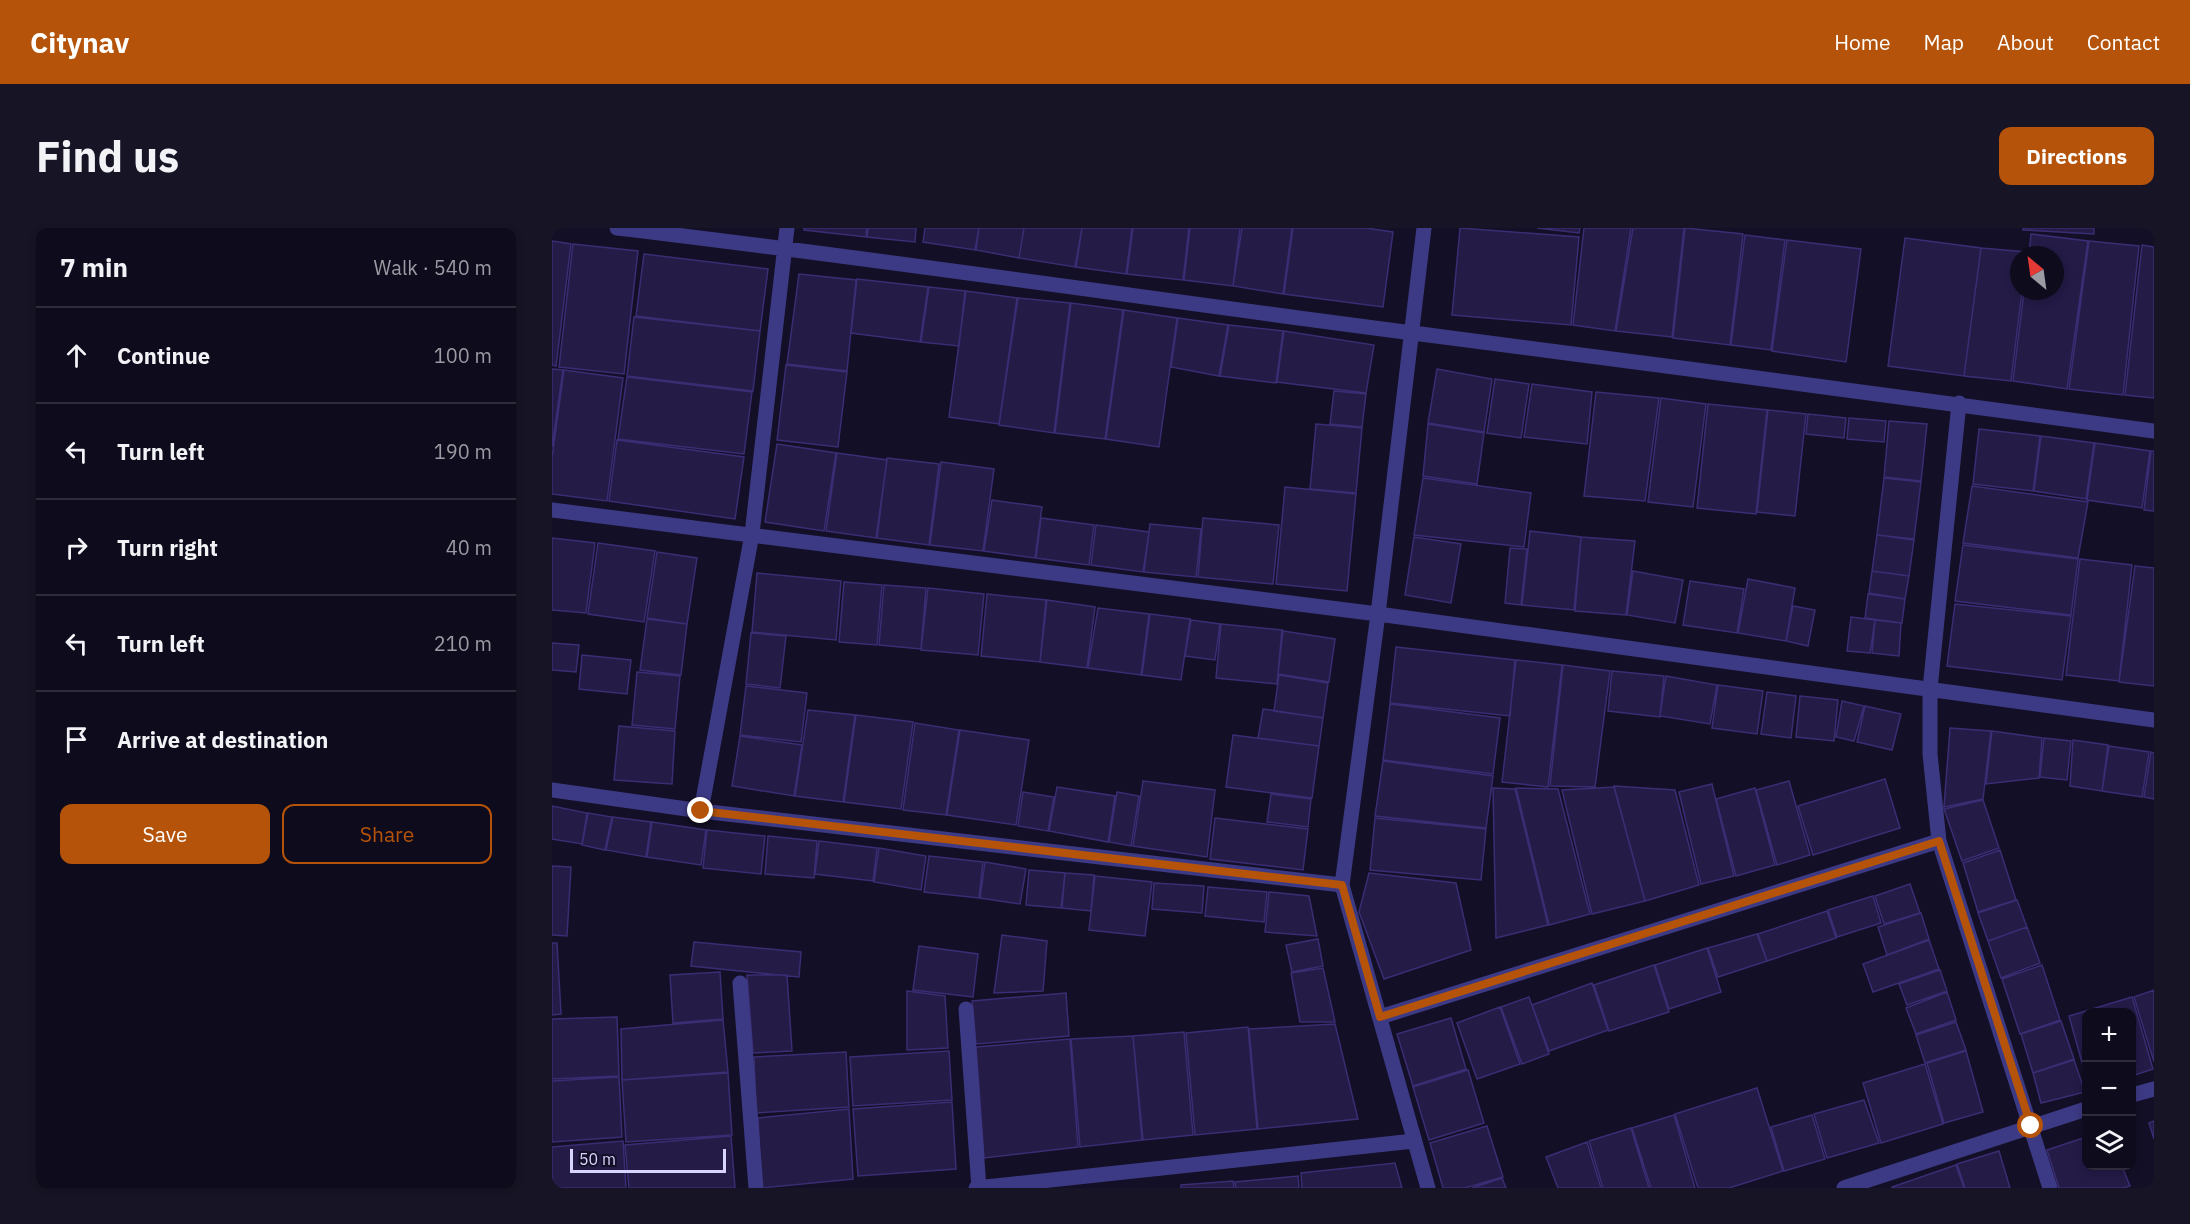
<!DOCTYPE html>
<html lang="en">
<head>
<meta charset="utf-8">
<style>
	body { margin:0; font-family:"IBM Plex Sans",sans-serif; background:#171425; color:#f1f3f6 }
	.controls { position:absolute; right:18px; bottom:18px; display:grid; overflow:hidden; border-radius:12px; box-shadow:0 3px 9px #0003 }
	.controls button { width:54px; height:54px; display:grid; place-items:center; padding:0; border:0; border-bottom:2px solid #2e2b3b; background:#0e0b1c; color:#f1f3f6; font:30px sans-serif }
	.compass { position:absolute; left:1458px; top:18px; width:54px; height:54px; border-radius:50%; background:#0e0b1c; box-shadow:0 3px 9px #0003; rotate:331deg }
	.scale { position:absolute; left:18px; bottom:15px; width:156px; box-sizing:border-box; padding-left:6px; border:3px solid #d9d4ff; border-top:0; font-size:16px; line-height:21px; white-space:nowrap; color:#d9d4ff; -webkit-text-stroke:4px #130f26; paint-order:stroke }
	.stop { position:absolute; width:18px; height:18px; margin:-14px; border:4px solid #b45309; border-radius:50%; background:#fff }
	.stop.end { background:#b45309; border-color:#fff; box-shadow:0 2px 6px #0008 }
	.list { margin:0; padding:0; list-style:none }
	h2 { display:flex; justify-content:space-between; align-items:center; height:78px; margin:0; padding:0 24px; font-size:26px }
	h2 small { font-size:20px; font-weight:400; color:#9b9ba3 }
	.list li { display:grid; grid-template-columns:39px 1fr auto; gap:18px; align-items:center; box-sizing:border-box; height:96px; padding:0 24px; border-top:2px solid #2e2b3b }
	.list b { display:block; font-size:22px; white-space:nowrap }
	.list em { font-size:20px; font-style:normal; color:#9b9ba3 }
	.actions { display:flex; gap:12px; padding:18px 24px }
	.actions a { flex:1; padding:14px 0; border:2px solid #b45309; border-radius:12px; text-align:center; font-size:21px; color:#b45309 }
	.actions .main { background:#b45309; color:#fff }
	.icon { flex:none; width:33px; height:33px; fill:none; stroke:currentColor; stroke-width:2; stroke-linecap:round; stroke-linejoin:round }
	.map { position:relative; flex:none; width:1602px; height:960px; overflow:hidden; border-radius:12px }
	header { display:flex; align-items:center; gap:36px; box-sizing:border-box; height:84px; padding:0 30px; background:#b45309; color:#fff }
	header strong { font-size:28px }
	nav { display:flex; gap:33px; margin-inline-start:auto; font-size:21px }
	.intro { display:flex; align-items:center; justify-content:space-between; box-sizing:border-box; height:144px; padding:0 36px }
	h1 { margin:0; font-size:42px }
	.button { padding:15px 27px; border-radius:12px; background:#b45309; color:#fff; font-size:21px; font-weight:700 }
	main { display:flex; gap:36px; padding:0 36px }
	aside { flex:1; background:#0e0b1c; border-radius:12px; box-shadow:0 3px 9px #0003 }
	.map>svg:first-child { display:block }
	.building { fill:#241b47; stroke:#3b2d73; stroke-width:1.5 }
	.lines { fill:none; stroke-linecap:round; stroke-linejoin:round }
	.street { stroke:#3d3a85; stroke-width:15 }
	.route { stroke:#b45309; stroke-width:8 }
</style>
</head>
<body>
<header>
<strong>Citynav</strong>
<nav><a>Home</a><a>Map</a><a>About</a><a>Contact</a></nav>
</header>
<div class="intro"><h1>Find us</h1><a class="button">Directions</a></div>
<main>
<aside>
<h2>7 min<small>Walk · 540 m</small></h2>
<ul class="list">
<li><svg class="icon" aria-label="ahead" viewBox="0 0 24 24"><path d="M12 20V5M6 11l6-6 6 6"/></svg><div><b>Continue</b></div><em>100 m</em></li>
<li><svg class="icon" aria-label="left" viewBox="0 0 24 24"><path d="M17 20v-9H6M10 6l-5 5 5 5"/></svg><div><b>Turn left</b></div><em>190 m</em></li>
<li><svg class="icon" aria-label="right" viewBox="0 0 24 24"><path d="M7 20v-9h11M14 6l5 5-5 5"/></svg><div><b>Turn right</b></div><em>40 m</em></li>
<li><svg class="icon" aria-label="left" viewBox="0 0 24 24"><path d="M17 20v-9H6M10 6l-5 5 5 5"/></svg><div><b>Turn left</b></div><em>210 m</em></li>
<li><svg class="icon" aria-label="arrive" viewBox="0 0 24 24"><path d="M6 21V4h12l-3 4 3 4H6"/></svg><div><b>Arrive at destination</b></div></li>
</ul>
<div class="actions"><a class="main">Save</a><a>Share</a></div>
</aside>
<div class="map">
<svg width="1602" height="960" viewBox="0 0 1602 960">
	<rect width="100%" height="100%" fill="#130f26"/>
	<path class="building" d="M252 0H315L314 9 252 2Z
		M316 0H364L363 14 315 9Z
		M373 0H427L423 22 371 14Z
		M427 0H472L467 30 424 22Z
		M472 0H530L523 39 467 30Z
		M530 0H580L574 46 524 39Z
		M581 0H637L631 52 575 46Z
		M638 0H688L681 58 632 52Z
		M690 0H740L731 66 681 58Z
		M741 0H814L841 4 831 79 732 66Z
		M908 0 1027 9 1019 97 900 87Z
		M985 0H1028L1027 5Z
		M1032 0H1079L1063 103 1021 97Z
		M1081 0H1132L1120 109 1064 103Z
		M1133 0 1191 6 1178 117 1121 110Z
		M1471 0H1542V6L1471 2Z
		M1479 6 1536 13 1515 161 1461 153 1472 63H1503V27H1477Z
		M1193 7 1233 12 1219 122 1179 117Z
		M1353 10 1429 20 1412 148 1336 138Z
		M1235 12 1309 21 1294 134 1220 123Z
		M0 13 19 16 4 138 0 137Z
		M1537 13 1587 18 1571 167 1517 161Z
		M21 16 86 23 72 146 7 139Z
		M1590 17 1602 19V170L1573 167Z
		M1429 20 1475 24 1474 27H1467V63H1470L1459 153 1412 148Z
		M92 26 216 41 208 103 84 88Z
		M247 46 304 52 295 143 235 136Z
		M305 51 376 59 368 114 299 105Z
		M377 59 413 63 407 118 369 114Z
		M414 63 465 70 447 196 397 189Z
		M466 70 518 75 502 205 447 197Z
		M519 75 571 82 553 211 503 205Z
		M572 82 625 90 607 219 554 211Z
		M82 89 208 103 201 163 75 148Z
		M626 90 676 97 667 148 619 139Z
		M677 97 731 103 724 155 668 148Z
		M732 103 822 117 814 165 725 154Z
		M234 137 295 144 286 219 225 212Z
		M0 141 11 142 0 219Z
		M885 141 940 151 932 204 876 195Z
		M12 142 71 150 55 273 0 266V230Z
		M75 149 200 164 192 226 66 211Z
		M943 151 977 156 969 210 935 205Z
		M980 156 1040 164 1035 216 972 209Z
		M782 163 814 166 810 199 778 196Z
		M1044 164 1107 170 1093 273 1032 268Z
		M1109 170 1154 176 1141 279 1096 274Z
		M1156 176 1215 182 1204 286 1145 280Z
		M1216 182 1254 186 1243 288 1205 284Z
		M1256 186 1294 190 1292 210 1254 206Z
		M1297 190 1334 193 1332 214 1295 211Z
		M1337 193 1375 196 1369 253 1332 249Z
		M764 196 810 200 804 265 758 261Z
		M876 196 932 205 925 256 871 248Z
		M1427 201 1488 208 1481 263 1421 256Z
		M1489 208 1542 215 1534 271 1482 263Z
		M65 212 192 229 183 291 57 273Z
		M1543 215 1598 223 1590 280 1535 272Z
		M225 216 284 225 272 303 213 294Z
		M1599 223H1602V283L1592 282Z
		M285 225 335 232 324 310 274 303Z
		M335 230 387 236 377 317 325 310Z
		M389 234 442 241 431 323 378 317Z
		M871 250 979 265 972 319 862 307Z
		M1332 250 1369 254 1362 311 1325 307Z
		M1420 258 1536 274 1526 330 1411 315Z
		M733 259 804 266 795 363 724 356Z
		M440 272 490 279 483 330 432 323Z
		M489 290 542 297 537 337 484 330Z
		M651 290 727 297 721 356 646 349Z
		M598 296 649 301 644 349 592 344Z
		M544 297 597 304 591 344 539 337Z
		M978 303 1029 309 1022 382 970 377Z
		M1325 307 1362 312 1357 348 1320 343Z
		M862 309 909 316 899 375 853 367Z
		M1029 309 1083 313 1074 387 1023 383Z
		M0 310 43 315 34 385 0 382Z
		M46 315 103 323 92 394 36 386Z
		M1411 317 1526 331 1519 387 1403 373Z
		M958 320 975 321 969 377 953 375Z
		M105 324 145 330 135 396 95 390Z
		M1528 331 1580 337 1567 453 1514 447Z
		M1583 338 1602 340V458L1567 454Z
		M1081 343 1131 352 1123 395 1075 387Z
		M1320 343 1357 348 1353 371 1317 365Z
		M205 345 289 353 284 412 200 404Z
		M1196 351 1243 360 1234 413 1186 405Z
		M1138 353 1192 361 1185 405 1131 397Z
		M292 354 330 357 325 417 287 414Z
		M332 357 374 360 369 421 327 417Z
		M376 360 432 366 426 427 369 422Z
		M435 366 494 372 488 434 429 428Z
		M1316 366 1353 371 1350 395 1313 390Z
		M495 372 543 379 535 440 488 434Z
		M1403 376 1519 388 1510 452 1395 438Z
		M1241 378 1263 382 1256 418 1234 413Z
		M546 380 597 386 589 447 536 440Z
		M598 386 638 391 629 452 590 447Z
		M1299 389 1323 392 1318 425 1295 423Z
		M95 391 135 396 129 447 88 442Z
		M639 392 668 396 663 432 633 428Z
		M1323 392 1349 395 1347 428 1320 425Z
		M669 396 730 402 725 456 664 450Z
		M731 403 783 411 777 454 726 446Z
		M199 405 234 408 228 460 194 456Z
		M0 415 27 417 24 444 0 442Z
		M844 419 963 432 958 488 838 475Z
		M30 427 79 432 75 466 27 461Z
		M964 432 1010 437 996 559 950 554Z
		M1011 437 1058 443 1043 559 998 558Z
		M1060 443 1112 448 1108 489 1056 483Z
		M85 444 128 448 123 501 80 497Z
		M727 447 776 455 771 490 722 483Z
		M1114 448 1165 457 1158 496 1108 488Z
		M1166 457 1211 463 1205 506 1160 500Z
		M194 458 255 465 249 514 188 507Z
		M1215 464 1244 468 1239 510 1209 506Z
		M1248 468 1286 472 1282 513 1244 509Z
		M1290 473 1312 478 1302 513 1284 509Z
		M838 476 948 490 941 546 831 532Z
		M1313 478 1349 486 1340 522 1305 514Z
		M711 481 771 490 767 518 706 510Z
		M256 482 303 487 291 574 243 568Z
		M304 487 361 494 349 581 292 574Z
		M363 495 407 502 394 587 351 582Z
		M67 498 123 503 120 556 62 552Z
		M1398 500 1439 503 1431 571 1392 579Z
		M408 502 477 512 464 597 395 587Z
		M1440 503 1490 510 1487 550 1434 556Z
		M681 507 767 518 760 570 674 559Z
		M188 508 250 517 242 568 180 558Z
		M1492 510 1519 513 1515 552 1488 549Z
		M1521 512 1556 517 1550 563 1518 558Z
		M1557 518 1597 524 1590 569 1550 563Z
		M1599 524 1602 525V571L1592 569Z
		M831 533 941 548 934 600 823 588Z
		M1333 551 1348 600 1261 627 1246 578Z
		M591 553 663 562 655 629 581 618Z
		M1237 553 1258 627 1225 637 1204 562Z
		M1160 556 1182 648 1149 656 1127 564Z
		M1062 558 1123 562 1147 657 1093 673Z
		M505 559 563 568 556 614 497 603Z
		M1062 559 1093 673 1040 686 1010 562Z
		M941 560 963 561 996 697 944 710Z
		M964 560 1006 561 1038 686 997 697Z
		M1203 560 1223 637 1184 648 1164 571Z
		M471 564 502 569 496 603 466 598Z
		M565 564 587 568 579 618 557 614Z
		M719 566 759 571 756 599 715 594Z
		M1431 572 1447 620 1410 633 1392 581Z
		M0 578 35 585 30 616 0 611Z
		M36 585 60 589 53 622 30 617Z
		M61 589 99 594 94 629 54 622Z
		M663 590 756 601 751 642 658 631Z
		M823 590 934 601 929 652 818 642Z
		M100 594 154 602 149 637 95 629Z
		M155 602 213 608 209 646 151 640Z
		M216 608 265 613 262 650 213 646Z
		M267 613 325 620 321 653 263 646Z
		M327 620 374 628 369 662 322 654Z
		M1448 622 1464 672 1426 684 1411 635Z
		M377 628 431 634 427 670 372 664Z
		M433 634 474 641 468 676 428 670Z
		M0 638 19 639 15 708 0 707Z
		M477 642 513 645 509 680 474 677Z
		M513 645 542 647 539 683 510 680Z
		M817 645 904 655 919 722 832 751 807 684Z
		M543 648 600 654 593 708 537 702Z
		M602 655 652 658 650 685 600 681Z
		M1358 656 1368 685 1332 696 1323 668Z
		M656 659 715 664 712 694 653 688Z
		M717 664 757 668 765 708 713 704Z
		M1321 668 1329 695 1285 709 1276 682Z
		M1465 672 1475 699 1436 713 1426 685Z
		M1275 683 1284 710 1215 733 1206 706Z
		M1369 685 1377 711 1335 727 1326 699Z
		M1475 699 1488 735 1449 750 1436 713Z
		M1205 706 1215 733 1166 749 1156 720Z
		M450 707 495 713 491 763 442 765Z
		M766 711 771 738 740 744 734 717Z
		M1377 712 1387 741 1321 764 1311 736Z
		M142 714 249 724 247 749 139 738Z
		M0 715H5L9 786 0 787Z
		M367 718 426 726 421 769 361 762Z
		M1155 720 1169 764 1117 781 1103 737Z
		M1102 737 1117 784 1057 803 1042 757Z
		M1490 737 1508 792 1468 806 1450 751Z
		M771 740 783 794H748L739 745Z
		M1388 742 1395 763 1355 777 1347 756Z
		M168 744 171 791 121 795 118 747Z
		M195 747H235L240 823 201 825Z
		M1040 755 1056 802 997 823 980 777Z
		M1602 762V834L1582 769Z
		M355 763 393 768 396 820 355 822Z
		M1395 764 1404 792 1364 806 1354 780Z
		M514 765 517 808 424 816 420 773Z
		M977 769 997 826 970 836 949 779Z
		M1580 769 1601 841 1580 848V784H1534V849L1517 788Z
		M948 779 968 836 925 851 905 795Z
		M65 789 67 848 0 851V791Z
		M899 790 914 841 861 858 845 806Z
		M171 792 176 844 70 852 69 801Z
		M1509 793 1522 831 1481 845 1469 806Z
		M1404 794 1414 822 1373 835 1364 807Z
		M783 796 806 891 706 901 697 801Z
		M696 799 705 901 643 907 634 805Z
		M632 804 641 907 591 912 581 808Z
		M581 808 590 912 528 919 519 811Z
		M518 811 526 919 432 930 424 819Z
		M397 823 400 872 301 878 298 829Z
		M1414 823 1431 884 1392 895 1375 835Z
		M294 824 297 879 204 885 202 829Z
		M1522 832 1533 864 1489 875 1481 845Z
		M1373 836 1391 896 1329 915 1311 855Z
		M916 842 932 895 877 912 861 859Z
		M176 845 180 907 74 914 70 852Z
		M67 849 70 909 0 914V853Z
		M1205 860 1231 943 1177 960H1146L1123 886Z
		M1312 872 1327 915 1275 930 1262 886Z
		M400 874 404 941 306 948 301 881Z
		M297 881 301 951 209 960 206 890Z
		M1122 887 1143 960H1099L1080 900Z
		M1260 887 1273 931 1232 943 1219 899Z
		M1602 893V911L1597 895Z
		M935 898 951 949 913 960H891L878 915Z
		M1079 900 1097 960H1051L1037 913Z
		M179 908 183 960H77L73 917Z
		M1534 909V938H1570L1578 958 1571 960H1507L1495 922Z
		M71 913 74 960H0V919Z
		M1035 914 1049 960H1006L994 929Z
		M1447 923 1458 960H1413L1405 936Z
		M843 935 850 960H750L749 945Z
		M1404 937 1412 960H1340V959Z
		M746 948 747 960H684L683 954Z
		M950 950 954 960H920Z
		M681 953 682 960H629V957Z"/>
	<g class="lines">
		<path class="street" d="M65 0C331 31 596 71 861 105 1108 138 1355 168 1602 203
			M872 0 826 386 790 657 876 960
			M1407 175 1378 461V526L1387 613 1498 960
			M0 282 826 386 1602 492
			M0 562 149 583 790 657
			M149 583 200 306 235 0
			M188 755 204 960
			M414 781 427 960
			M828 789 1387 613
			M1580 867 1602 861
			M424 960 862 913
			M1292 960 1534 881"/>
	</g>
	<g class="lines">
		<path class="route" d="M149 583 790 657 828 789 1387 613 1479 898"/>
	</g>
</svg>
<div class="controls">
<button>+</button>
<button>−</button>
<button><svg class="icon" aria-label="layers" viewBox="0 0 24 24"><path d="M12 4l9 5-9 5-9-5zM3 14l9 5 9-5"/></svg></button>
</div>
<svg class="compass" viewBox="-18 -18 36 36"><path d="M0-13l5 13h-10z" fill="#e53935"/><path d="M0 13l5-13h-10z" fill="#9b9ba3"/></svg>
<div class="scale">50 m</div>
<div class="stop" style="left:1479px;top:898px"></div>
<div class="stop end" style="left:149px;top:583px"></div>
</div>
</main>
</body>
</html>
